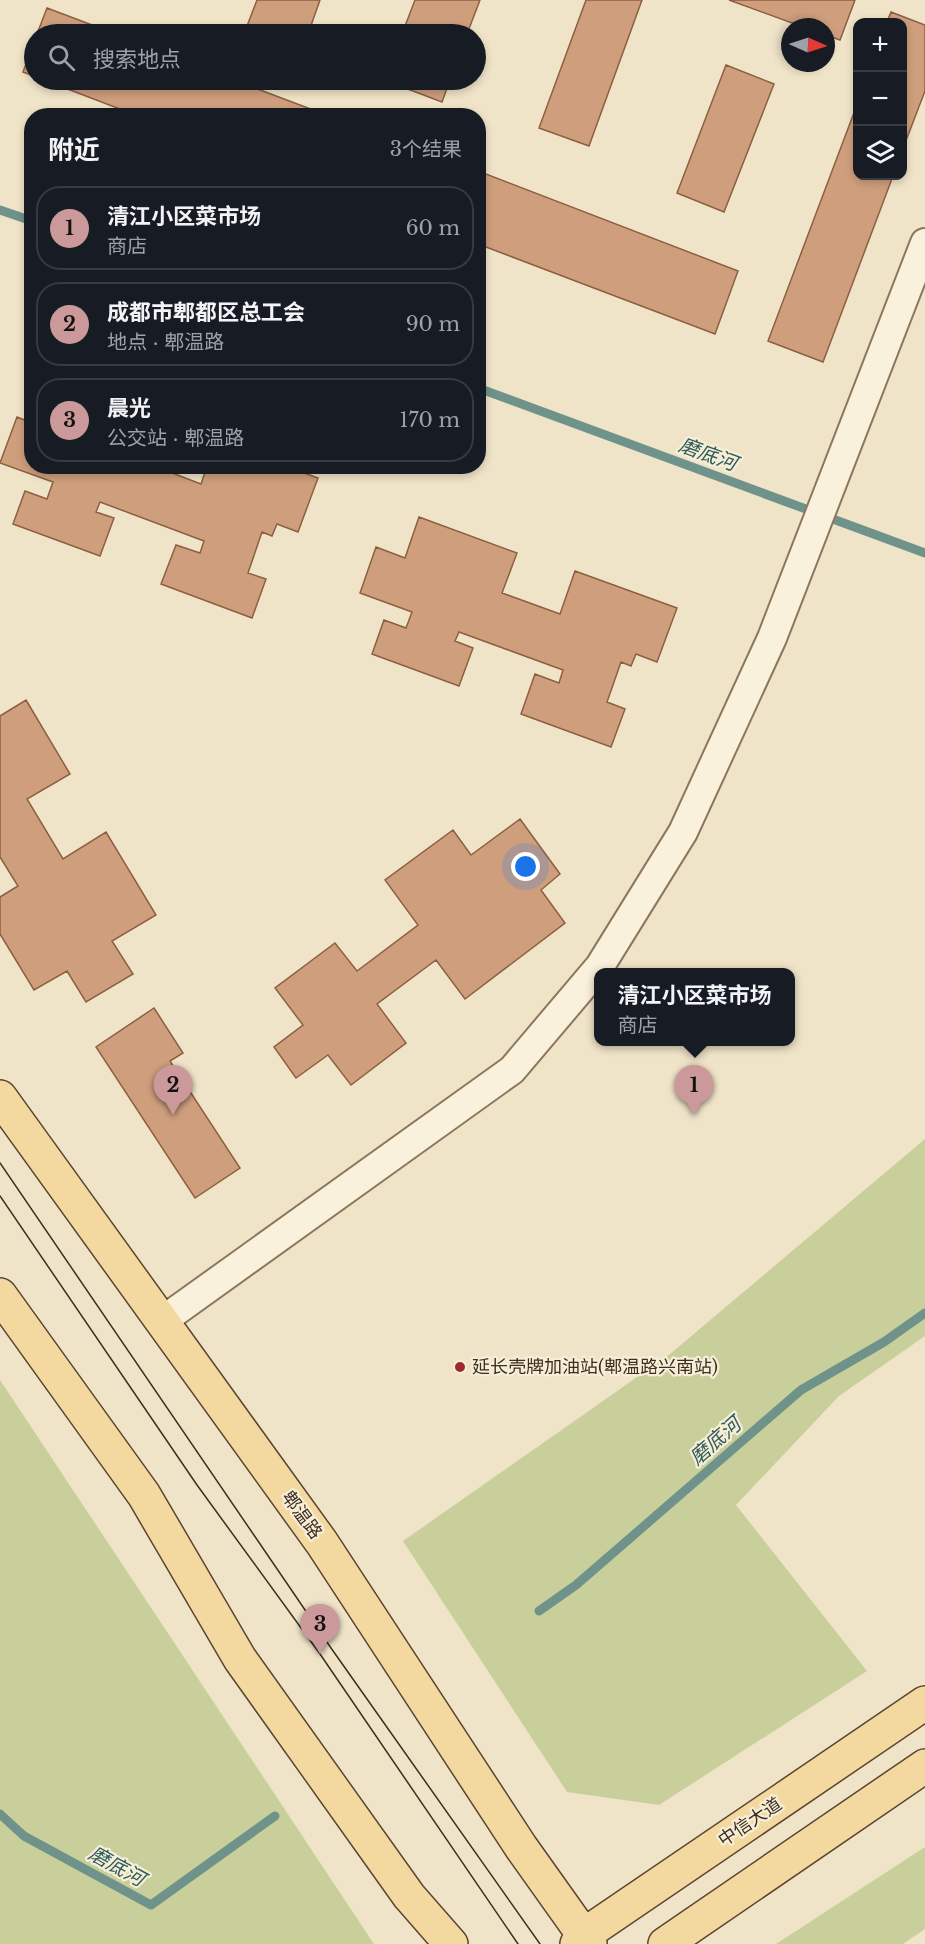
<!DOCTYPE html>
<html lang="zh">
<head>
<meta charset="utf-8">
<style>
	body { margin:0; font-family:"Libre Baskerville","Noto Sans SC",serif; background:#242831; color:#f1f3f6 }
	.controls { position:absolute; right:18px; top:18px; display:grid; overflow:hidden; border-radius:12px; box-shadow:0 3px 9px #0003 }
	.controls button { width:54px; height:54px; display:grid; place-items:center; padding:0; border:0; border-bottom:2px solid #363941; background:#171b24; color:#f1f3f6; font:30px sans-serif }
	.compass { position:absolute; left:781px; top:18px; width:54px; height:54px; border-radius:50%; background:#171b24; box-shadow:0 3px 9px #0003; rotate:93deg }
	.you { position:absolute; left:526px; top:867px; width:21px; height:21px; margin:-15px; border:4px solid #fff; border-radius:50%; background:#1a73e8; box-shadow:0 0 0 9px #1a73e833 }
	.badge { display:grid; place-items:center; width:39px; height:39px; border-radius:50%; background:#cc999b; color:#111; font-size:20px; font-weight:700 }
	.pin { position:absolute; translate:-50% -50px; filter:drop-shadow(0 2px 3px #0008) }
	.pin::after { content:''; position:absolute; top:32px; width:21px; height:18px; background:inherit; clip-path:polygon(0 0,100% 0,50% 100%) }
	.popup { position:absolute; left:594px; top:968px; width:201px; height:78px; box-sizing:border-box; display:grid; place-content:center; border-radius:12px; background:#171b24; filter:drop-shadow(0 2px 4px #0005); font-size:20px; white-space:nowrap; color:#9ea1a6 }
	.popup b { font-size:22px; color:#f1f3f6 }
	.popup::after { content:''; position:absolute; left:50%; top:100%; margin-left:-12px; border:12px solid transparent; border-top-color:#171b24 }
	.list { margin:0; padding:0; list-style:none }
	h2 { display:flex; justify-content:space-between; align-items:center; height:78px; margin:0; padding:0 24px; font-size:26px }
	h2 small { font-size:20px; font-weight:400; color:#9ea1a6 }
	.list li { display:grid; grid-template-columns:39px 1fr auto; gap:18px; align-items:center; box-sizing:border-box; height:84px; margin:0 12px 12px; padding:0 12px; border:2px solid #363941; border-radius:24px }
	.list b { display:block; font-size:22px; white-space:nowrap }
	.list p { margin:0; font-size:20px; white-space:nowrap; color:#9ea1a6 }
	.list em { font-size:20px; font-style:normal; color:#9ea1a6 }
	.icon { flex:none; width:33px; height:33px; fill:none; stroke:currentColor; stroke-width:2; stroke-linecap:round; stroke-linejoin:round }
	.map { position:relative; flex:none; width:925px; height:1944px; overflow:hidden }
	.search { position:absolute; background:#171b24; box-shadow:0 3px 9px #0003; left:24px; top:24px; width:462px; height:66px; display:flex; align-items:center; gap:15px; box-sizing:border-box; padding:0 21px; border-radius:33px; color:#9ea1a6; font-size:22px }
	.panel { position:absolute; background:#171b24; box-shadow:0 3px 9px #0003; left:24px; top:108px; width:462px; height:366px; border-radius:24px }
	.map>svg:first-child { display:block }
	.green { fill:#c9cf9b }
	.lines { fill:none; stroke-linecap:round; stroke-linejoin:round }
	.stream { stroke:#6f938a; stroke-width:9 }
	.building { fill:#cf9f7d; stroke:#8d5f41; stroke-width:1.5 }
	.street-casing { stroke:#8d765c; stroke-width:32 }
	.primary-casing { stroke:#5b4430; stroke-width:36 }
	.street { stroke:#faf1dc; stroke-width:28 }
	.primary { stroke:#f3d9a0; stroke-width:33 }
	.tram { stroke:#3d2e20; stroke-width:1.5 }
	.poi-dot { fill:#9e2a2b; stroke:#f7eed8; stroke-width:2 }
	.labels { text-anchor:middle; stroke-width:4.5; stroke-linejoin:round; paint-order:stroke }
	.poi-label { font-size:18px; fill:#3d2e20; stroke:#f7eed8; text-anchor:start }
	.street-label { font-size:18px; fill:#3d2e20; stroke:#f7eed8 }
	.water-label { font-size:20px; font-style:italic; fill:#2f5d5a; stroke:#f7eed8 }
</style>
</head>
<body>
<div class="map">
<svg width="925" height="1944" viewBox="0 0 925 1944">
	<rect width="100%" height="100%" fill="#f0e4c8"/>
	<path class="green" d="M925 1139V1336L839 1396 736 1505 867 1671 659 1805 567 1792 403 1541 670 1354Z
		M0 1380 374 1944H0Z
		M925 1847V1929L903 1944H776Z"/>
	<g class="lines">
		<path class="stream" d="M0 210 32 221
			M478 388 925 553
			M539 1611 576 1585 801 1390 884 1342 925 1313
			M0 1814 24 1836 151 1905 275 1816"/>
	</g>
	<path class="building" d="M257 0H320L308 34H269L247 26Z
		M415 0H480L467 34H402Z
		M586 0H642L589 146 539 128Z
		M729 0H855L840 40 826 35V27H803Z
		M47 8 116 34H37Z
		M891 12 925 25V91L902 151V22H887Z
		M34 42V76L23 72Z
		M726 65 774 84 724 212 677 193Z
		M44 80H234L329 116H138Z
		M384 80H450L442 102Z
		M858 102V176H893L823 362 768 341Z
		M478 171 738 271 715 334 478 244Z
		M17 417 32 423V466H154L201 484 207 466H285L318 478 298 532 277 524 272 536 262 532 248 573 266 579 252 618 161 584 176 545 200 553 204 541 100 502 96 512 114 518 100 556 13 524 25 491 47 499 53 482 0 463Z
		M419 517 517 553 502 593 560 614 575 571 677 608 657 662 636 654 631 666 621 662 607 702 625 709 611 747 521 714 535 674 559 683 563 670 459 632 455 641 473 648 459 686 372 654 384 620 406 628 412 612 360 593 376 547 405 558Z
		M26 700 70 774 27 799 63 859 106 832 156 915 112 941 133 974 86 1002 67 971 34 990 0 934V897L18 886 0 857V716Z
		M520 819 560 874 541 890 565 923 465 999 436 960 377 1004 406 1043 351 1085 328 1055 296 1078 274 1047 303 1025 275 988 335 943 357 971 418 925 385 880 453 830 471 855Z
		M154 1008 183 1053 170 1061 240 1168 195 1198 96 1047Z"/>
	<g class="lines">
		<g class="street-casing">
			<path id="street" d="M162 1321 512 1070 600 966 683 832 772 638 925 243"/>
		</g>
		<g class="primary-casing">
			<path id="primary" d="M0 1097 322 1543 521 1847 590 1944
				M0 1295 144 1495 240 1659 409 1896 451 1944
				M577 1944 584 1935 925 1703
				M665 1944 925 1766"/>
		</g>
		<use href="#street" class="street"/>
		<use href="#primary" class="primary"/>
		<path class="tram" d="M0 1163 331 1648 540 1944
			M0 1196 197 1485 320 1654 518 1944"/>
	</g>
	<circle class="poi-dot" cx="460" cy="1367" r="6"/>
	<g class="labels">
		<g class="poi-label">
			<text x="472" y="1373">延长壳牌加油站(郫温路兴南站)</text>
		</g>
		<g class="street-label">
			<text transform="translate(302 1515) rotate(54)" y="6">郫温路</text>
			<text transform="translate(750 1822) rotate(-34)" y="6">中信大道</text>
		</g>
		<g class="water-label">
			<text transform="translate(708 454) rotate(20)" y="7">磨底河</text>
			<text transform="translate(715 1441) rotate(-41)" y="7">磨底河</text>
			<text transform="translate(117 1866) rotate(29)" y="7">磨底河</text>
		</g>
	</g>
</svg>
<div class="controls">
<button>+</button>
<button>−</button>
<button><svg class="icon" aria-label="layers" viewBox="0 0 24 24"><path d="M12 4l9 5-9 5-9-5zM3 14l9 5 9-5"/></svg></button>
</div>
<svg class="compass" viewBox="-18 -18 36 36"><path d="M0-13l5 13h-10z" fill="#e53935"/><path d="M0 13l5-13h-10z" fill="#9ea1a6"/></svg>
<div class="you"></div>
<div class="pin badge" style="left:694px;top:1115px">1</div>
<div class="popup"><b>清江小区菜市场</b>商店</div>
<div class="pin badge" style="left:173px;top:1115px">2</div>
<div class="pin badge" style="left:320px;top:1654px">3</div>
<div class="search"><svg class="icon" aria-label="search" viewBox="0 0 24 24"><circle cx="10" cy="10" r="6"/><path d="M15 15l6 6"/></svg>搜索地点</div>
<section class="panel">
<h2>附近<small>3个结果</small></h2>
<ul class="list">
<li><span class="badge">1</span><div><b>清江小区菜市场</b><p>商店</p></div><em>60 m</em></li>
<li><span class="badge">2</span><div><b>成都市郫都区总工会</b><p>地点 · 郫温路</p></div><em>90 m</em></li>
<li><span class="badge">3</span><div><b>晨光</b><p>公交站 · 郫温路</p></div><em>170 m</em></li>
</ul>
</section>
</div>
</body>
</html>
